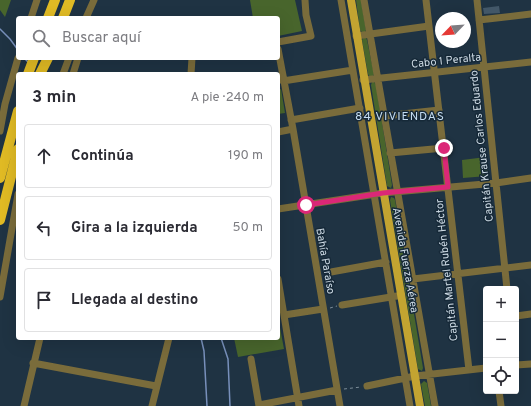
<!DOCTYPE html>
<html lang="es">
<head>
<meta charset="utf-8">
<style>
	body { margin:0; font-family:Overpass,sans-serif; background:#f7f7f7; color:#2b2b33 }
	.controls { position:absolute; right:12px; bottom:12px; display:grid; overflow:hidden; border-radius:4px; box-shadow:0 4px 16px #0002 }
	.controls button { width:36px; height:36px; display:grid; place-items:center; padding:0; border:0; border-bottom:1px solid #e1e1e2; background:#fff; color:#2b2b33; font:20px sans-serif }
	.compass { position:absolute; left:435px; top:12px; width:36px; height:36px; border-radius:50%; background:#fff; box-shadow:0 4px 16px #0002; rotate:245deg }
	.stop { position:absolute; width:12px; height:12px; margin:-9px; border:3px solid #db2777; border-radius:50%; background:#fff }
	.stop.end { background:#db2777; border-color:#fff; box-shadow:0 1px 4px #0008 }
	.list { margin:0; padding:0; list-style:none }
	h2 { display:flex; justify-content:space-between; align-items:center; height:52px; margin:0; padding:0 16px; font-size:17px }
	h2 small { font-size:13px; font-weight:400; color:#7c7c81 }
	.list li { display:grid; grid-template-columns:26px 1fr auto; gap:12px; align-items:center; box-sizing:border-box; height:64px; margin:0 8px 8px; padding:0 8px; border:1px solid #e1e1e2; border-radius:4px }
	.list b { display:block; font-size:15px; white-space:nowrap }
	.list em { font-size:13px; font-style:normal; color:#7c7c81 }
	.icon { flex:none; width:22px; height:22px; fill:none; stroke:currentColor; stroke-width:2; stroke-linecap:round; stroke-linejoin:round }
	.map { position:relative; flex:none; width:531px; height:406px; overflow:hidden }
	.search { position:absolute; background:#fff; box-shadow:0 4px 16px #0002; left:16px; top:16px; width:264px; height:44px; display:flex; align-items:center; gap:10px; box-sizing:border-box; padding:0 14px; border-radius:4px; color:#7c7c81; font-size:15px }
	.panel { position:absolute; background:#fff; box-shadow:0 4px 16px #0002; left:16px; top:72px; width:264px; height:268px; border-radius:4px }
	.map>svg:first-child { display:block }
	.green { fill:#48652c }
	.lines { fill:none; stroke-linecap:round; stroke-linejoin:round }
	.stream { stroke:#7890bb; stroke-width:1.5 }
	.building { fill:#425768 }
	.path { stroke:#7b8c98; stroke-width:1; stroke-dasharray:3 3; stroke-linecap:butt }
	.minor { stroke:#7a6c3b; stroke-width:7 }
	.major { stroke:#c3a431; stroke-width:8 }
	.highway { stroke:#e0ba24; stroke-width:10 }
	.route { stroke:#db2777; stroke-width:5 }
	.labels { text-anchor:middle; stroke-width:3; stroke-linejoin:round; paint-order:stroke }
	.street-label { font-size:11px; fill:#cddae4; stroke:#162938 }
	.neighbourhood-label { font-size:12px; letter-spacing:1px; fill:#c5ddf1; stroke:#162938 }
</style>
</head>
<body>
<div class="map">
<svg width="531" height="406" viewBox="0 0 531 406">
	<rect width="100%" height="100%" fill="#1f3343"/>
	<path class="green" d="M0 0H11L5 17 0 10Z
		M250 0H295L302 31 278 36V18H253Z
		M356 0H361L366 30 365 32H362L360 30Z
		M363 38H366L367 40 374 74 373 76H369L368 74 362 40Z
		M372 82H374L376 85 392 185 391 188 387 186 371 85Z
		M281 89 285 113 278 114V90Z
		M486 157 488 174 487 176 463 178 462 160Z
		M391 197 394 198 395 200 423 368 422 371 418 369 390 200Z
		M278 317 284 349 238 357 234 338H278Z
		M424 381 427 383 431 406H425L421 384Z"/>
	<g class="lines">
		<path class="stream" d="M0 29 10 39 18 50
			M24 58 28 62
			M201 338 204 351 207 406
			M221 338 228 359 230 406"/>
	</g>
	<path class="building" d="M499 6 500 13 484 14 483 8Z"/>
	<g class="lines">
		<path class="path" d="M330 308 337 306
			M344 389 361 387"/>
		<path class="minor" d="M341 0 410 406
			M364 0 435 406
			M426 0 469 370
			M477 0 507 289
			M31 18 37 0
			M86 18 94 0
			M479 20 531 14
			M356 36 429 26
			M278 42 311 36 306 15 305 0
			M278 49 293 129 340 406
			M63 74 69 58
			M73 74 78 58
			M191 74 192 58
			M363 80 531 62
			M283 81 353 70
			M384 116 439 110
			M291 120 360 108
			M0 131 5 104 18 58
			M278 132 293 129
			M390 153 444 148
			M278 209 383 193 496 183 531 178
			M331 272 386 262
			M278 279 299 406
			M413 279 531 265
			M0 297 18 194
			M342 305 397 296
			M284 315 323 309
			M516 316 531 314
			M251 359 259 406
			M33 363 156 386
			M516 365 531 364
			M367 386 415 376 486 368
			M499 391 501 406
			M259 405 337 390
			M24 406 40 338
			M152 406 169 338"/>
		<path class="major" d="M351 0 420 406"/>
		<path class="highway" d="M48 18 55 0
			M63 18 70 0
			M28 74 34 58
			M40 74 48 58
			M0 178 18 111
			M0 220 18 149"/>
	</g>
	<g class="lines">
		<path class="route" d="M306 205 383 193 448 187 444 148"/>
	</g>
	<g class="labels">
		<g class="street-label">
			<text transform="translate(446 60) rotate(-6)" y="4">Cabo 1 Peralta</text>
			<text transform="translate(481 146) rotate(-96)" y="4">Capitán Krause Carlos Eduardo</text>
			<text transform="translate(406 260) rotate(80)" y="4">Avenida Fuerza Aérea</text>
			<text transform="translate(326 261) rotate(80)" y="4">Bahía Paraíso</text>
			<text transform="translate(446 270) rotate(-96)" y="4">Capitán Martel Rubén Héctor</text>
		</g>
		<g class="neighbourhood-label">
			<text x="400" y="120">84 VIVIENDAS</text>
		</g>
	</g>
</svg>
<div class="controls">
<button>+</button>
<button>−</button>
<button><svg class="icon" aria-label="locate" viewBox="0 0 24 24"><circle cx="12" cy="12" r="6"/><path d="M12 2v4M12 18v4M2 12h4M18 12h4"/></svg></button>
</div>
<svg class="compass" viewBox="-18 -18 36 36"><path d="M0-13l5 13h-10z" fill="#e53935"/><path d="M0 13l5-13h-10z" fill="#7c7c81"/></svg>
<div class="stop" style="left:306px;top:205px"></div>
<div class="stop end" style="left:444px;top:148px"></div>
<div class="search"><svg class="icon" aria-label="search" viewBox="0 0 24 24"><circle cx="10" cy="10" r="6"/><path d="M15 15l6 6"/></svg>Buscar aquí</div>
<section class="panel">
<h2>3 min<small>A pie · 240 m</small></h2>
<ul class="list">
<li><svg class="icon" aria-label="ahead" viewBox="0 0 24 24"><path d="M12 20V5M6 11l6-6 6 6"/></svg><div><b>Continúa</b></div><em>190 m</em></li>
<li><svg class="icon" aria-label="left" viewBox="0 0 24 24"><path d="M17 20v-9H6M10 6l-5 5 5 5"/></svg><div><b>Gira a la izquierda</b></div><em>50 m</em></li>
<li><svg class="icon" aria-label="arrive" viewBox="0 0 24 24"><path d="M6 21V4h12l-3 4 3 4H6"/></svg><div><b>Llegada al destino</b></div></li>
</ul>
</section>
</div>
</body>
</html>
